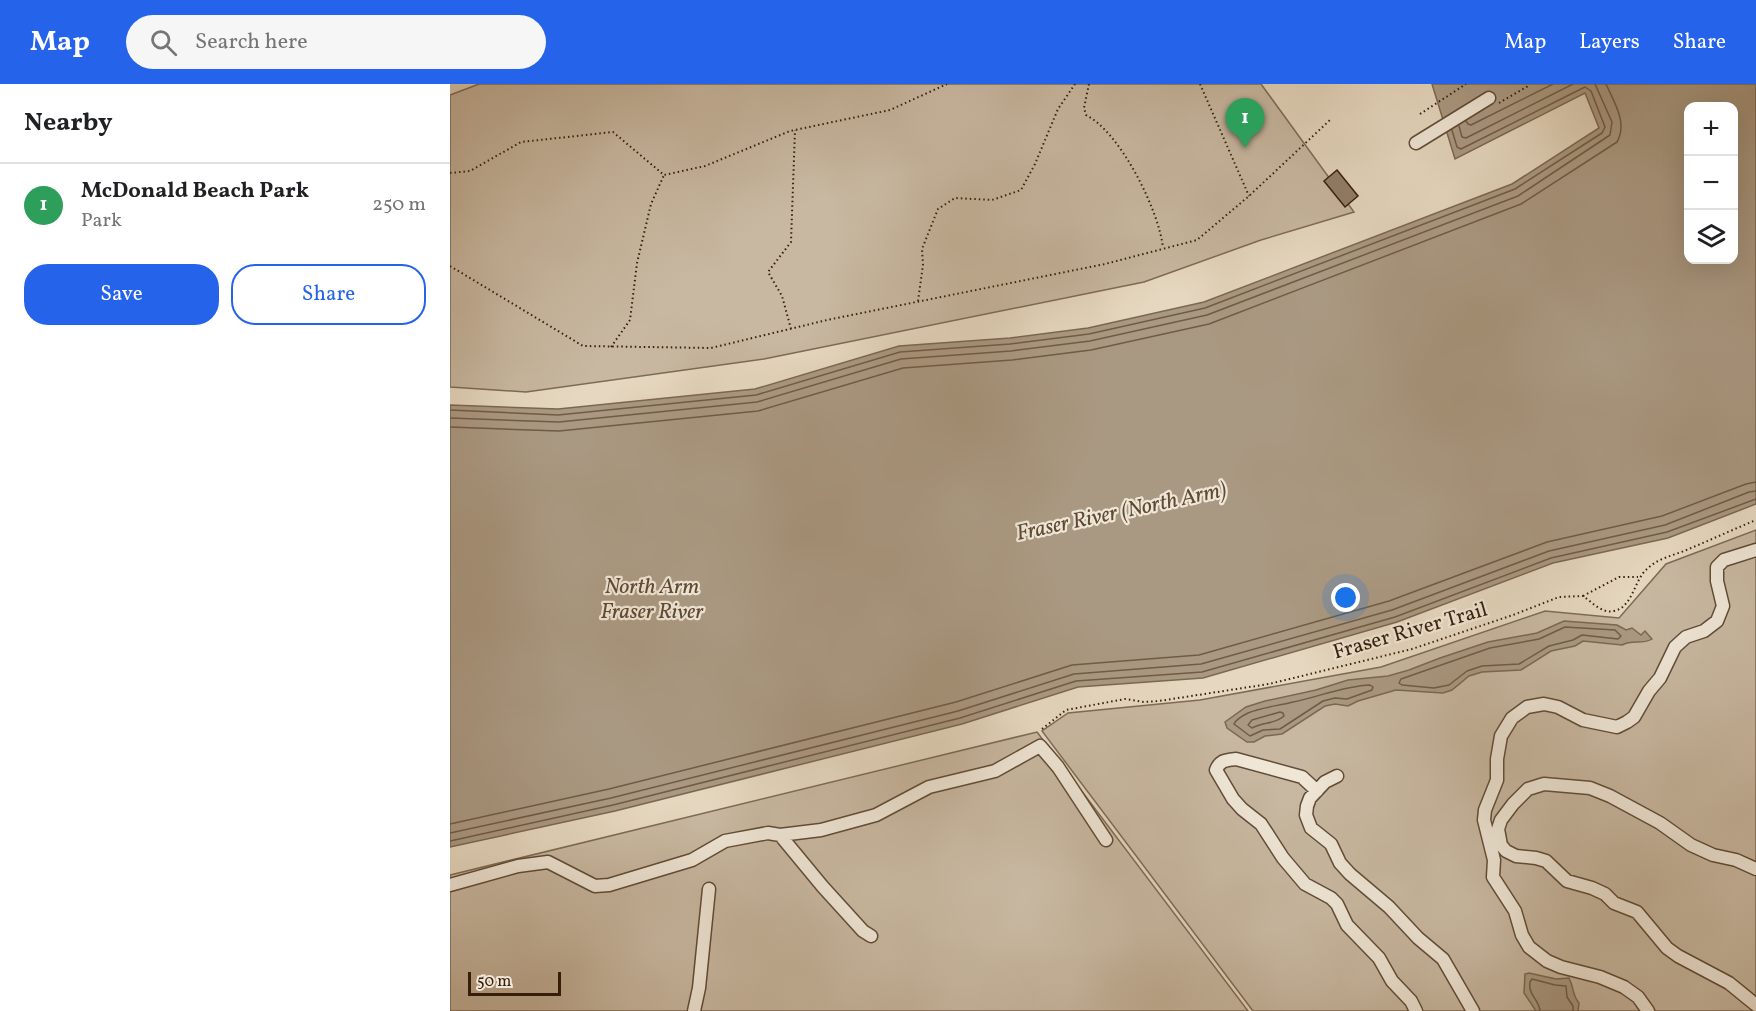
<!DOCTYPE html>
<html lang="en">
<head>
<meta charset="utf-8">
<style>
	body { margin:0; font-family:Vollkorn,serif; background:#f6f6f6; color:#202124 }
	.controls { position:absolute; right:18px; top:18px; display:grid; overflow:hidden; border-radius:12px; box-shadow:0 6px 24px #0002 }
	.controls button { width:54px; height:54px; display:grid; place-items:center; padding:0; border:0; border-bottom:2px solid #e0e0e0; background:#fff; color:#202124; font:30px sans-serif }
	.scale { position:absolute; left:18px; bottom:15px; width:93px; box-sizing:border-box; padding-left:6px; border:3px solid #351e0a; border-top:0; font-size:16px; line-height:21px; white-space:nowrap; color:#351e0a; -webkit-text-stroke:4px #efe6d6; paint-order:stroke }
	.you { position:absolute; left:896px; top:514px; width:21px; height:21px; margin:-15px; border:4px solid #fff; border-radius:50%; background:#1a73e8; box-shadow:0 0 0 9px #1a73e833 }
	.badge { display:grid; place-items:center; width:39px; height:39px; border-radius:50%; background:#2563eb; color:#fff; font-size:20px; font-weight:700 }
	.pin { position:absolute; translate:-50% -50px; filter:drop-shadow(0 2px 3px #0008) }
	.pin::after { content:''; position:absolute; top:32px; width:21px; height:18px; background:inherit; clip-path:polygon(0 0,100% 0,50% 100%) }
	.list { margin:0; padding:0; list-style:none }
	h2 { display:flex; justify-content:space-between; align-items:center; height:78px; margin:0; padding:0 24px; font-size:26px }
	h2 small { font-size:20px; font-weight:400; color:#757577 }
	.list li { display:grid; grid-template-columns:39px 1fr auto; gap:18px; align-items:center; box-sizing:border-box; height:84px; padding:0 24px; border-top:2px solid #e0e0e0 }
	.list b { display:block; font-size:22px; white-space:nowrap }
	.list p { margin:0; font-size:20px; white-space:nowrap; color:#757577 }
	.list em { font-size:20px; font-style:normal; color:#757577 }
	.actions { display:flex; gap:12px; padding:18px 24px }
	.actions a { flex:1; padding:14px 0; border:2px solid #2563eb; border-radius:24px; text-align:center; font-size:21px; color:#2563eb }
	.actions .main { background:#2563eb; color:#fff }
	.icon { flex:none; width:33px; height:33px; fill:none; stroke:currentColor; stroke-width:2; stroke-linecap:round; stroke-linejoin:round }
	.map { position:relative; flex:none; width:1306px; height:927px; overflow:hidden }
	header { display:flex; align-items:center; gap:36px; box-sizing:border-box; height:84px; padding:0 30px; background:#2563eb; color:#fff }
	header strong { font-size:28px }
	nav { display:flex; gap:33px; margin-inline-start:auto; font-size:21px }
	.search { width:420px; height:54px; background:#f6f6f6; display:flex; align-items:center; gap:15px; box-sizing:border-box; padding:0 21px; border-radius:33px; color:#757577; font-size:22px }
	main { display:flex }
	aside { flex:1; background:#fff }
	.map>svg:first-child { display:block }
	.green { fill:#c8b8a1; stroke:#7e6b56; stroke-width:1.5 }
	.water { fill:#aa9982; stroke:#7b6852; stroke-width:1.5; fill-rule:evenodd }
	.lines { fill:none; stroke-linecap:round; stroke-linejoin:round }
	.shore { stroke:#705c46; stroke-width:1.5 }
	.building { fill:#917f69; stroke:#351e0a; stroke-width:1.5 }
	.minor-casing { stroke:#614c38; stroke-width:15 }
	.path { stroke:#351e0a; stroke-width:2; stroke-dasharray:1.5 3; stroke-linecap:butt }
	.minor { stroke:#efe6d6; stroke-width:12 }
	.labels { text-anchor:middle; stroke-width:4.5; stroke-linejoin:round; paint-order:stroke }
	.street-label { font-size:21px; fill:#351e0a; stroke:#efe6d6 }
	.water-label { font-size:22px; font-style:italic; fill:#5e4934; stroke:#efe6d6 }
</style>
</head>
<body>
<header>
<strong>Map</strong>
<div class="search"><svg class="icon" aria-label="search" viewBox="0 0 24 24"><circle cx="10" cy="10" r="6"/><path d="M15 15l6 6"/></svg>Search here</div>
<nav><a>Map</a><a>Layers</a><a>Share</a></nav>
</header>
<main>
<aside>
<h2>Nearby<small></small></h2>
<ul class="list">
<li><span class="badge" style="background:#2e9e5b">1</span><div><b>McDonald Beach Park</b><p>Park</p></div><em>250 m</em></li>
</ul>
<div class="actions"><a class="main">Save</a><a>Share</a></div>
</aside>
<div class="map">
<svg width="1306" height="927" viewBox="0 0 1306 927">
	<rect width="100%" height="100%" fill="#e6d8c0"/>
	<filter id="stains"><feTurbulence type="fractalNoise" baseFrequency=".00333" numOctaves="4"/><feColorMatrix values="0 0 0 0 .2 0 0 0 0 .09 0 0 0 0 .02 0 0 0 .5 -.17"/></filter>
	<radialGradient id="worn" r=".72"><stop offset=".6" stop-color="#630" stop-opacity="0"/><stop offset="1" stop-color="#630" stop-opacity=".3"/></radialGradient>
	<path class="green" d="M29 0H811L904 128 811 156 694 198 314 275 76 308 0 303V11Z
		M1306 446V927H803L592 647 618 629 750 616 931 583 1095 527 1169 534 1216 480Z
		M587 648 798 927H0V791Z"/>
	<path class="water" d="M982 0H1306V420L1218 454 1103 479 947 538 753 594 628 603 512 640 165 727 0 763V321L108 325 305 305 449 262 560 254 638 244 754 218 1062 100 1149 44 1135 9 1005 75ZM1238 22H1284V176H1238Z
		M1114 537 1167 541 1176 546 1182 544 1191 551 1195 547 1202 555C1193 561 1182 555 1172 561L1133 557 1125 562 1101 567 1071 586 1032 588 1019 592 1002 606 993 609 946 606 908 617 898 622 885 620 875 622 832 650 815 652 804 658H797L777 644 775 638 796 623 815 617 866 606 898 596 938 592 959 586 990 574 1038 558 1087 549Z
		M1079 889 1106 895 1119 894C1124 903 1122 911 1129 919L1128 927H1086L1074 909 1075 890Z"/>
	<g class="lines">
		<path class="shore" d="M1016 37 1018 40 1021 41 1103 0
			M1009 42 1012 53 1016 54 1123 0
			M0 326 108 331 306 311 450 268 560 260 639 250 755 224 1065 105 1152 49 1155 43 1141 7 1135 3 1011 65 1007 63 1002 46
			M0 334 109 338 307 318 451 275 561 267 640 257 757 231 1068 112 1160 51 1162 38 1145 0
			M0 343 109 347 308 327 453 284 562 276 641 266 759 240 1071 120 1167 58C1178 39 1164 18 1156 0
			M1115 543 1165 546 1171 552 1168 555 1132 551 1123 556 1099 562 1069 580 1032 582 1017 587 999 601 984 604 952 601 949 599 951 595 1040 564 1089 555Z
			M920 601 923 603 922 606 897 615 885 614 873 617 830 645 813 646 800 652 784 640C786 635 792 632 798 629 812 623 828 622 843 618 869 613 893 602 920 601Z
			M830 628 833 629 834 632C825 640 813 638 802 644L798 641 802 636Z
			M0 740 159 705 506 618 622 581 749 571 939 517 1097 458 1212 432 1296 400 1306 398
			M0 749 161 714 508 627 624 590 751 580 942 526 1099 467 1215 441 1299 408 1306 407
			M0 757 163 721 510 634 626 597 752 588 945 533 1101 474 1217 448 1306 415
			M1090 927C1089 915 1078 912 1080 898L1082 895 1105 901 1116 902 1117 913 1123 922V927"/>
	</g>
	<path class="building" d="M887 86 908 112 895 123 874 97Z"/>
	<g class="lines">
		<g class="minor-casing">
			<path id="minor" d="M966 59 1039 14
				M887 692 875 698 860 714 857 722 856 731 861 744 881 760 890 779 900 790 939 823 968 854 993 875 1023 927
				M867 707 852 693 786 675C776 676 770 676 766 686L783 715 792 725 811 740 833 774 855 800 881 814 887 820 897 841 929 874 942 897 961 917 966 927
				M330 751 373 803 413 847 421 852
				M1306 785 1286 776 1263 771 1241 761 1210 739 1160 712 1140 704 1094 700 1078 705 1063 720 1051 736 1048 745 1051 761 1056 767 1066 772 1086 774 1096 777 1117 797 1142 804 1155 810 1164 819 1187 828 1217 864 1228 872 1279 899 1306 921
				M0 801 68 782 98 778 145 802 159 801 242 776 275 757 318 749 330 751 371 746 426 731 479 703 545 687 590 662 608 683 656 756
				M244 927 249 904 259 805
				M1198 927 1188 913 1174 903 1150 893 1111 883 1097 877 1079 863 1072 851 1065 827 1043 793 1044 776 1034 736 1035 726 1047 696V675L1051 652 1062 634 1077 623 1094 620 1108 623 1133 636 1167 643 1177 638 1184 633 1199 607 1210 594 1225 563 1236 553 1254 547 1267 537 1273 522 1267 497V483L1274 476 1306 466"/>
		</g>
		<path class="path" d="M639 0 634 24 636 31C670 48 709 126 713 164
			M750 0 799 112
			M1049 19 1080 1
			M970 30 1016 0
			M0 89 20 87 71 58 163 48 214 91 255 82 340 47 440 26 497 0
			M0 182 133 262 261 264 377 236 655 180 747 156 799 112 880 36
			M468 217 473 181 472 165 488 125 505 114 542 116 571 106 585 80 608 25 625 0
			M341 245 332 212 318 188 341 158 345 46
			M161 263 180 236 187 179 201 120 214 91
			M1133 512 1169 493H1188
			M592 645 616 626 675 615 694 618 709 617 819 600 962 565 1063 531 1109 513 1133 512C1142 518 1152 530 1164 527 1183 523 1184 496 1197 485 1207 475 1221 472 1234 467 1258 457 1282 446 1306 436"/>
		<use href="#minor" class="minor"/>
	</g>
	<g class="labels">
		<g class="street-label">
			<text transform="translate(960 546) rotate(-16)" y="7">Fraser River Trail</text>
		</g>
		<g class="water-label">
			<text transform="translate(671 426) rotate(-12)" y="8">Fraser River (North Arm)</text>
			<text x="202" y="509">North Arm<tspan x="202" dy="25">Fraser River</tspan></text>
		</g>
	</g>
	<rect width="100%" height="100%" filter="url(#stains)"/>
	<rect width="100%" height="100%" fill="url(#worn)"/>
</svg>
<div class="controls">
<button>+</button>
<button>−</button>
<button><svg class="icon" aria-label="layers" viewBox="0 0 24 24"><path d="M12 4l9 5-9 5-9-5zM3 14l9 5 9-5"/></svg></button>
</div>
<div class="scale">50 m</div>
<div class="you"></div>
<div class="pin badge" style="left:795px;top:64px;background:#2e9e5b">1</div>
</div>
</main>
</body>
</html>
